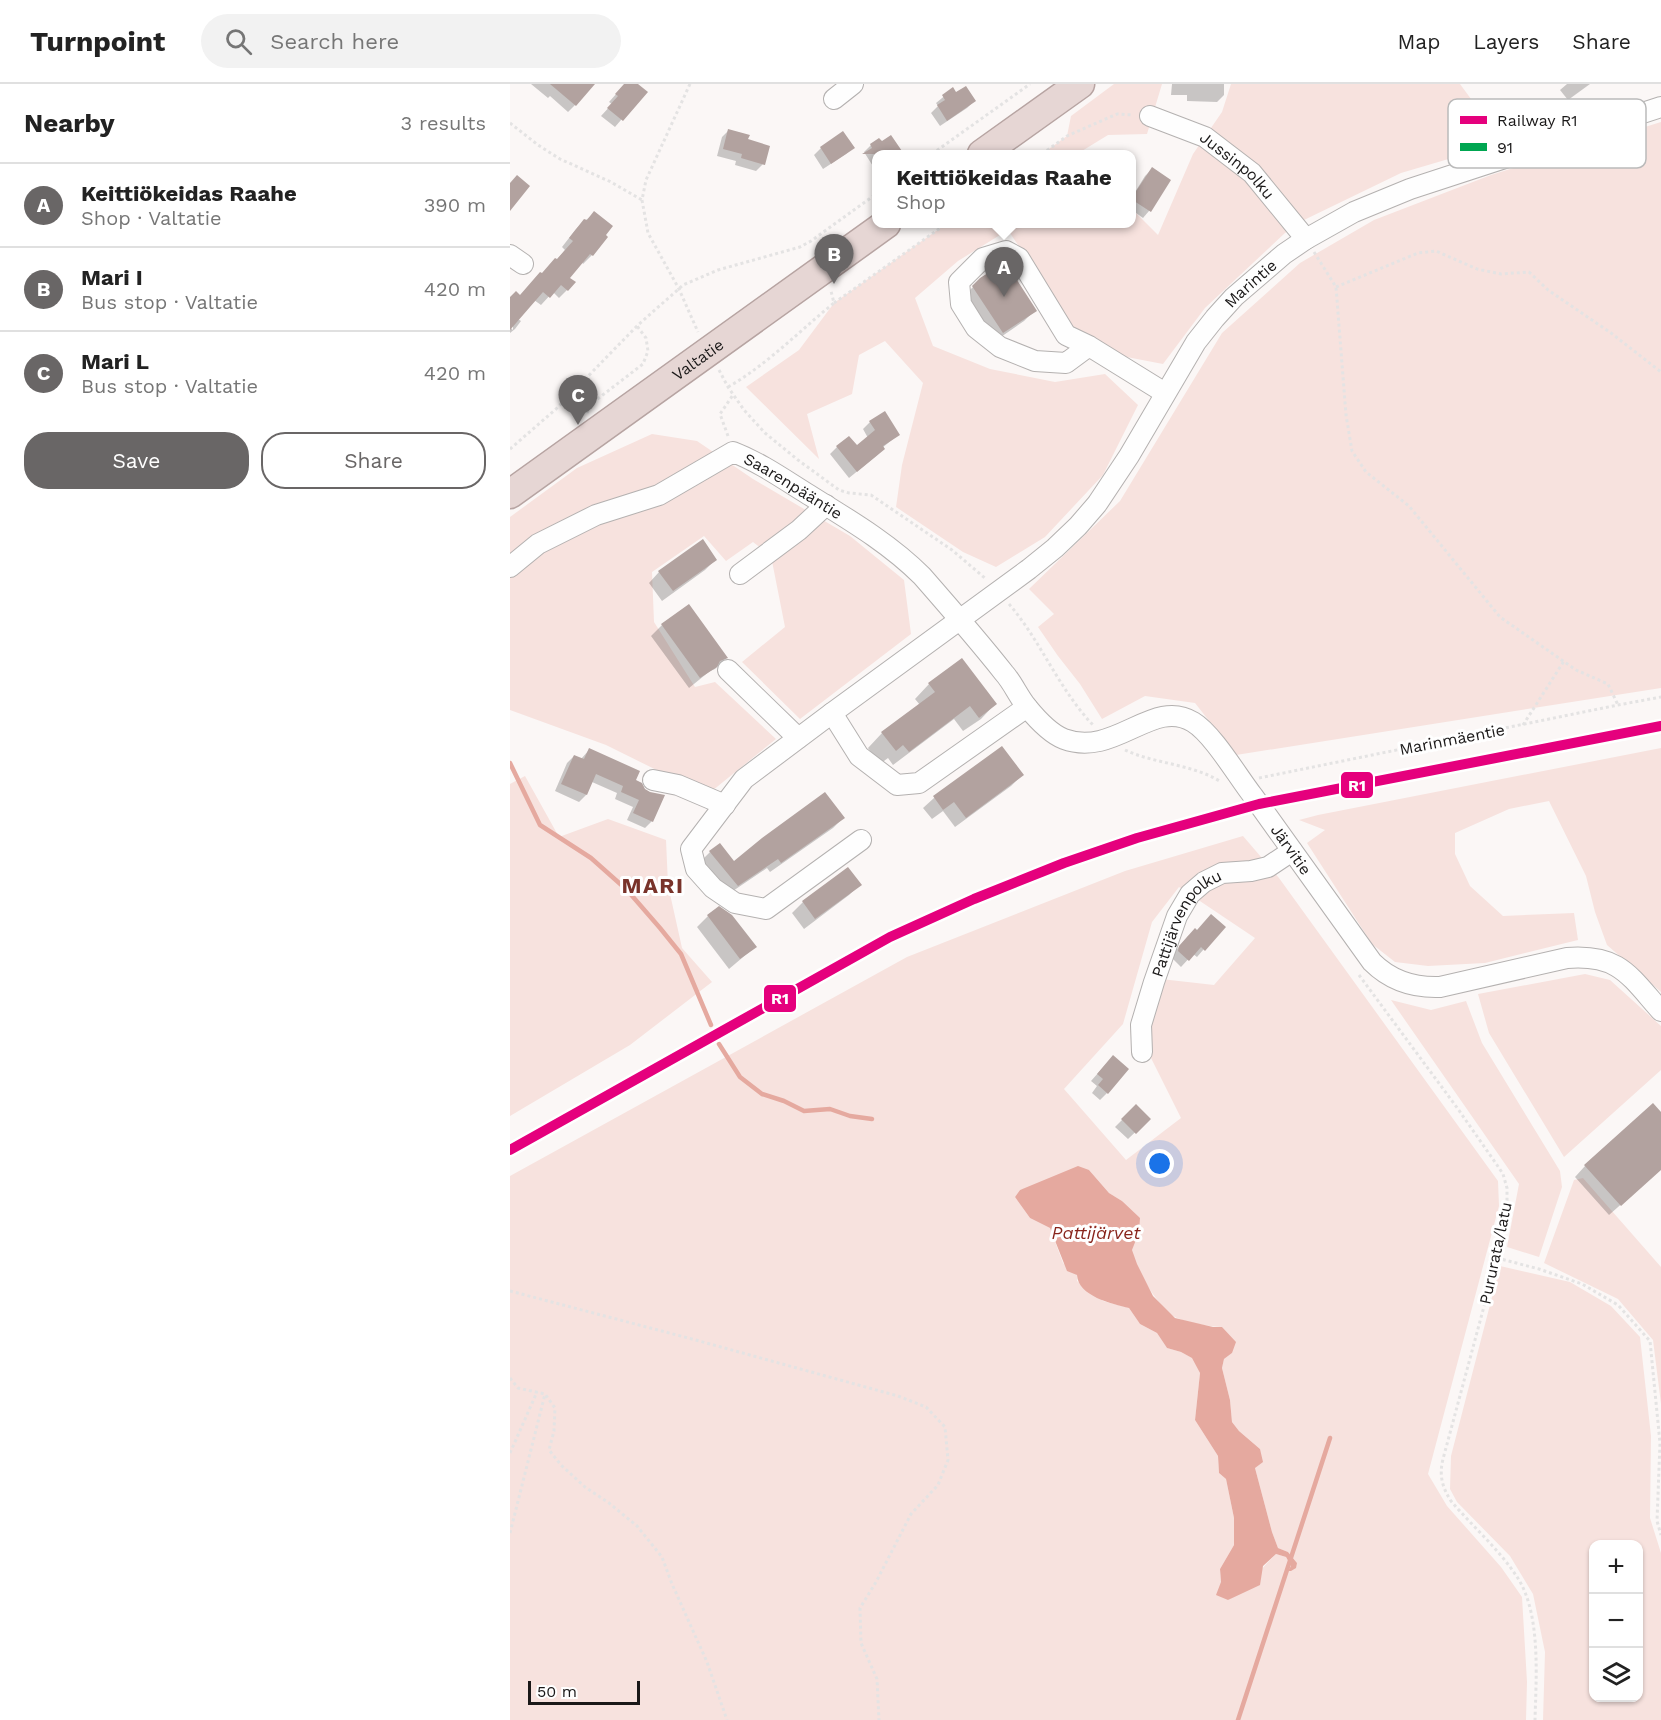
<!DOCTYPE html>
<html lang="en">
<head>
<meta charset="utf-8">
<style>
	body { margin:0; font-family:"Work Sans",sans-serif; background:#f2f2f2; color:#222 }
	.controls { position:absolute; right:18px; bottom:18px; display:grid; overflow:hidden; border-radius:12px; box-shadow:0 2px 4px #0004 }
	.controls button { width:54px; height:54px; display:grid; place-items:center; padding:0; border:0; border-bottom:2px solid #e0e0e0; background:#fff; color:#222; font:30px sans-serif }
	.scale { position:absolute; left:18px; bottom:15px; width:112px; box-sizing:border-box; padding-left:6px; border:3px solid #1a1818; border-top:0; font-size:16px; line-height:21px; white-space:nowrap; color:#1a1818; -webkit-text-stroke:4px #fff; paint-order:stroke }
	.you { position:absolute; left:650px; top:1080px; width:21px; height:21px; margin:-15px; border:4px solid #fff; border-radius:50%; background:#1a73e8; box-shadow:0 0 0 9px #1a73e833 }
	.badge { display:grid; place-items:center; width:39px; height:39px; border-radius:50%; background:#696666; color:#fff; font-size:20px; font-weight:700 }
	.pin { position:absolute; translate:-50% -50px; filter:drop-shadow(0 2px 3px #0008) }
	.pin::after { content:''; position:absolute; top:32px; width:21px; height:18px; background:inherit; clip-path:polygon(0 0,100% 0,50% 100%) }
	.popup { position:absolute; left:362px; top:66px; width:264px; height:78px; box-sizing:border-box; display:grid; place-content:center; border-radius:12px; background:#fff; filter:drop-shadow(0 2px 4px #0005); font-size:20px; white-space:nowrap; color:#767676 }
	.popup b { font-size:22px; color:#222 }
	.popup::after { content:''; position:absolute; left:50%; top:100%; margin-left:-12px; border:12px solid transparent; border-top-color:#fff }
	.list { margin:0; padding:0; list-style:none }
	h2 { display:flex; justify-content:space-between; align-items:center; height:78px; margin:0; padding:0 24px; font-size:26px }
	h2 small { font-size:20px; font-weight:400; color:#767676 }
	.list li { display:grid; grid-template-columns:39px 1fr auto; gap:18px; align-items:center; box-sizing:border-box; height:84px; padding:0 24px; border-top:2px solid #e0e0e0 }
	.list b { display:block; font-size:22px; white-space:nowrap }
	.list p { margin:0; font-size:20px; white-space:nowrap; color:#767676 }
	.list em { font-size:20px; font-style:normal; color:#767676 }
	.actions { display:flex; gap:12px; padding:18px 24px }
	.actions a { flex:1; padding:14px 0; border:2px solid #696666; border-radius:24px; text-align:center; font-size:21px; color:#696666 }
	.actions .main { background:#696666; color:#fff }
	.icon { flex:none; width:33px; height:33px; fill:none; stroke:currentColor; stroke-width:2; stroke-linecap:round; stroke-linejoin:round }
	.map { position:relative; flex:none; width:1151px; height:1636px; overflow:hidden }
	header { display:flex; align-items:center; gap:36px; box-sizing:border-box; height:84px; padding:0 30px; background:#fff; border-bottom:2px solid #e0e0e0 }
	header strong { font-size:28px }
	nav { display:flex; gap:33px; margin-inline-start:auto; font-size:21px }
	.search { width:420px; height:54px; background:#f2f2f2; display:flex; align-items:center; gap:15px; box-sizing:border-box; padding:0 21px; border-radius:33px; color:#767676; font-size:22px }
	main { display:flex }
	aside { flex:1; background:#fff }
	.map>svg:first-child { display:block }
	.green { fill:#f7e2de; fill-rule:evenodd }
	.water { fill:#e5a99f }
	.shadow { fill:#0003 }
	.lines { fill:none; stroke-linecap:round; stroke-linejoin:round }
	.stream { stroke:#e5a99f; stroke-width:4.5 }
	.building { fill:#b2a29f }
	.minor-casing { stroke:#b4b1b0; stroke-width:22 }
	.highway-casing { stroke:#b7a4a2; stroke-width:31 }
	.path { stroke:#e4e3e3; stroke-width:3; stroke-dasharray:3 3; stroke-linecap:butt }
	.minor { stroke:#fefefe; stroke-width:20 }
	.highway { stroke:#e6d6d4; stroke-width:28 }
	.rail-1-casing { stroke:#fff; stroke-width:15 }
	.rail-1 { stroke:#e5007d; stroke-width:10 }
	.labels { text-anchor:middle; stroke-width:6; stroke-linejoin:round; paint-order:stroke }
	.street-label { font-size:16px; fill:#1a1818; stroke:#fff }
	.water-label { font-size:18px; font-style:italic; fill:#88241b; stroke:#fff }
	.district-label { font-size:22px; font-weight:bold; letter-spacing:1.5px; fill:#79332a; stroke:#fff }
	.key { fill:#fff; stroke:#bababa; stroke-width:1.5 }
	.key-label { font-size:16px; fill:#1a1818 }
	.line-badge { stroke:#fff; stroke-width:2 }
	.badge-label { font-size:16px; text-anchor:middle; font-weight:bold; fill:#fff }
</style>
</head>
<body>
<header>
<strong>Turnpoint</strong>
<div class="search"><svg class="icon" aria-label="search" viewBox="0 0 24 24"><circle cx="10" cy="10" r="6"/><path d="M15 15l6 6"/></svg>Search here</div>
<nav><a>Map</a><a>Layers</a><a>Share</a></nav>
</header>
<main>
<aside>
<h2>Nearby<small>3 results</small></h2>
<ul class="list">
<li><span class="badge">A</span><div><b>Keittiökeidas Raahe</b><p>Shop · Valtatie</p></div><em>390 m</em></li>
<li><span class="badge">B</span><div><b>Mari I</b><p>Bus stop · Valtatie</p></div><em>420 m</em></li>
<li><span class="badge">C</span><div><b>Mari L</b><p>Bus stop · Valtatie</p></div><em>420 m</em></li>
</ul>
<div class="actions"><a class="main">Save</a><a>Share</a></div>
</aside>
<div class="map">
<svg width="1151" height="1636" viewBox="0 0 1151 1636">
	<rect width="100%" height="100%" fill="#fbf7f6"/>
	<path class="green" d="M604 0H652L637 50 598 51 567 70H532L557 52 561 32Z
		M721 0H950L975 34 969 66 891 89 794 136 775 149 695 224 653 280 601 270 567 249 498 146 448 177 405 214 423 262 480 285 545 298 595 290 628 321 593 391 535 453 486 483 453 468 386 423 392 381 413 299 375 257 349 271 342 310 297 330 309 375 236 303 289 266 324 219 436 140H622V125L648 151 683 70 712 28Z
		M1151 38V604L726 671 685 619 635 612 592 635 570 600 548 572 528 543 544 530 519 505 610 417 712 249 790 179 864 136 981 91Z
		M142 350 187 357 243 395 340 452 394 496 401 550 290 635 232 578 275 543 261 472 243 458 216 477 194 452 142 488 144 538 185 603 205 598 266 655 197 711 96 661 0 626V433L67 384Z
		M1151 664V908L1097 861 1085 828 1076 792 1039 717 999 725 945 749V770L960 802 993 832 1064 829 1068 856 975 879 918 882 885 878 862 860 797 759 815 746 789 736 808 731Z
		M15 692 49 753 98 735 156 756 158 801 172 864 202 898 120 961 0 1032V700Z
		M733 752 769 794 988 1097 989 1122 918 1390 937 1422 991 1483 1012 1513 1017 1598 1016 1636H0V1092L397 873 615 787ZM669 803 745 854 704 901 651 895 635 962 671 1034 616 1076 554 1005 613 940 642 838ZM579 1086 599 1109 612 1117 629 1148C627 1153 622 1161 622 1166 622 1181 651 1227 665 1233 674 1238 701 1243 712 1243L722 1269 714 1275 712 1284 720 1316 722 1338 729 1347 750 1365 745 1384 762 1448 768 1464 778 1468 787 1479 778 1486 781 1482 776 1473 766 1470C750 1485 737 1505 718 1516L711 1498 710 1485 724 1461V1434L716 1395 709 1389 708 1372 685 1336 690 1289 683 1274 671 1268 657 1264 647 1249 630 1240 619 1224 593 1217 567 1197V1191L553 1179 540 1144 520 1134 505 1113 510 1106Z
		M1075 890 1100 896 1151 942V986L1054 1073 979 949 968 910Z
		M881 916 921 926 956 917 972 959 1050 1087 1052 1103 1029 1173 997 1163 1009 1100Z
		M1073 1094 1151 1183V1320L1143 1256 1108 1215 1034 1179 1064 1096Z
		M990 1182 1060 1198 1101 1222 1130 1253 1141 1352 1140 1434 1151 1469V1636H1033L1035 1568 1023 1510 1000 1472 947 1418 940 1405 941 1372ZM1084 1460H1128V1614H1084Z"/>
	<path class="water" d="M568 1082 579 1086 599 1109 612 1117 630 1134 629 1148 622 1166 627 1180 643 1212 665 1234 703 1243H712L726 1258 722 1269 714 1275 712 1284 720 1316 722 1338 729 1347 750 1365 753 1378 745 1384 762 1448 768 1464 778 1468 787 1479 786 1484 781 1487H778L781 1482 776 1473 766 1470 753 1482 750 1501 718 1516 706 1511 711 1498 710 1485 724 1461V1434L716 1395 709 1389 708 1372 685 1336 690 1289 682 1274 671 1268 657 1264 647 1249 630 1240 619 1224C602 1220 568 1212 567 1191L557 1187 540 1144 520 1134 505 1113 510 1106Z"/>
	<path class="shadow" d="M21 0H74L65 21 58 28 40 12 38 14Z
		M115 0H126L135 8 105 43 91 32 102 20 99 18Z
		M662 0H714V11L707 18 677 17V11H661Z
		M1057 0H1080L1058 16 1050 6Z
		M443 5 446 10 464 17 457 24 430 42 421 29 428 22 426 19Z
		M219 46 237 57 253 80 246 87 225 81 226 77 207 72 212 53Z
		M333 49 343 64 336 70 313 85 304 71 311 64Z
		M371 59 391 68 388 70H366V87L354 68 361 61Z
		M642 85 639 127 633 134 622 126V113L635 92Z
		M84 129 93 151 96 153 82 171 73 180 72 178 58 194 57 206 49 214 43 208 31 221 24 216 8 235 11 237 5 245 0 249V243L3 246V242L0 239V214L10 212 46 177 55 166 52 163 66 145Z
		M471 195 525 226 514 237 482 259 452 214Z
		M374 329 388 351 372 364 373 365 366 372 339 394 320 370 327 363H346L358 354 353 345 360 338Z
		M205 476 195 486 152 517 139 499 149 488Z
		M152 541 216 574 205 585 200 587 179 604 141 552Z
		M419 600 485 620 471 635 453 647 444 635 383 681 378 674 370 680 358 664 372 649 410 621 405 615Z
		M491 664 512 691 501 702 445 743 433 727 422 735 413 724 424 714Z
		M79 666 124 697 142 737 135 744 117 736 123 723 105 715 107 709 82 698 76 711 69 718 45 707 57 679 64 672 71 675Z
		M333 734 323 744 260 788 257 784 217 811 191 777 200 768 224 779Z
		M338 785 350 800 339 811 294 845 282 829 293 818Z
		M198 832 245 863 219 885 187 843Z
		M713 843 687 873 683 870 671 883 662 874 663 870 678 852 687 847Z
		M596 980 597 1009 590 1016 582 1009 587 1002 581 997Z
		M626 1022 639 1035 618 1055 605 1043Z
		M1075 1082 1151 1085 1099 1131 1065 1093Z"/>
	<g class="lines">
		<path class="stream" d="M0 679 30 741 81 774 117 806 150 844 171 870 201 941
			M209 960 230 993 252 1010 274 1017 294 1027 320 1025 340 1032 362 1035
			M728 1636 820 1354"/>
	</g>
	<path class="building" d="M40 0H85L66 22Z
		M114 0H128L138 8 113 37 97 24 108 12 105 10Z
		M456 2 466 17 437 37 427 21 435 16 432 11 443 3 446 8Z
		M218 45 240 51 238 55 260 62 255 81 231 74 232 70 213 65Z
		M333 47 345 64 321 80 310 63Z
		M381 51 394 70H352L362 64 360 60 369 54 372 57Z
		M642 83 661 96 641 128 621 115Z
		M7 91 20 102 0 127V99Z
		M84 127 103 142 96 151 98 153 83 172 80 170 60 194 66 198 58 207 51 201 40 214 33 208 0 246V213L6 207 10 211 30 188 32 189 45 174 47 175 63 157 59 154 74 135 77 136Z
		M495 180 498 182 527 227 493 249 462 202 470 194 489 182Z
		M375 327 390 351 373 362 375 365 347 388 326 362 339 352 347 361 365 346 359 337Z
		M193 455 207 476 163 507 148 487Z
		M179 520 218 574 210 577 207 583 190 594 151 540Z
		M452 574 487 620 469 634 460 622 399 668 393 661 386 667 371 648 425 608 418 599Z
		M492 662 514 691 456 734 444 718 433 726 423 712Z
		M79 664 130 687 126 696 132 699 135 705 140 708 155 711 143 738 123 729 129 716 111 708 113 702 86 690 77 711 51 700 64 671 74 675Z
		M315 708 335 734 271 779 268 775 228 802 199 767 210 759 224 777 252 754Z
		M338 783 352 801 305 835 292 817Z
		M209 822 222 831 247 863 230 875 197 831Z
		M701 830 716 843 695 867 691 863 679 877 668 867 669 862 685 844 687 846Z
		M603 971 619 985 598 1010 588 1001 593 995 587 990Z
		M1143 1019 1151 1028V1086L1111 1122 1074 1081Z
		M626 1020 641 1035 626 1050 611 1035Z"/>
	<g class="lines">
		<g class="minor-casing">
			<g id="minor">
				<path d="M324 15 343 0"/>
				<path id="s1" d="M640 32 695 53 742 89 796 155"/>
				<path d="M0 171 13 180"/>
				<path d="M579 262 556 279 525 277 490 263 466 244 451 220 449 198 473 174 496 167 509 174 556 251 579 262 655 309"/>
				<path id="s2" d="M0 483 28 460 86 431 149 411 223 368C249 378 272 394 296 409 336 434 378 458 412 492 440 524 468 556 494 589 503 599 508 612 517 623 526 634 541 650 554 655 605 674 643 613 683 638 703 650 728 693 743 712 783 767 822 823 862 878 881 897 903 904 930 903L1057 874C1109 870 1119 891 1151 927"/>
				<path d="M230 490 289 446 316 421"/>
				<path d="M218 586 288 654"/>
				<path d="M322 629 349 672 387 701 409 699 517 623"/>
				<path d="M143 696 168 701 215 721"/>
				<path id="s3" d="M351 756 256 825 225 819 203 804 186 785 181 765 234 695 322 629 519 485 545 464 568 442 587 420 619 372 686 258 705 234 724 213 774 170 796 155 844 128 900 105 1151 23"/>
				<path id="s4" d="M632 968 631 941 644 898 667 832 680 810 694 798 712 789 741 787 758 783 782 767"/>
			</g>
		</g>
		<g class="highway-casing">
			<g id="highway">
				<path d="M472 70 570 0"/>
				<path id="s5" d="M0 410 376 140"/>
			</g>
		</g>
		<path class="path" d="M180 0 136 96 132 116 138 149 169 205 188 248
			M0 39 28 61 50 75 101 98 132 116
			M422 70 520 0
			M532 70 557 52 607 30 623 31
			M804 168 826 203 836 331 842 367 856 388 899 422 990 533 1066 586 1098 600 1108 621
			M826 203 908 169 926 167 967 185 991 190 1019 188 1038 206 1101 249 1151 288
			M324 219 436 140
			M209 286 218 303 234 326 255 349 288 376 329 406 339 409 361 411 442 466 476 495
			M218 303C258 280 288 248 324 219L321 207
			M77 329 81 320 133 280 138 267 136 254 127 242
			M218 352 210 330 223 311
			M0 365 46 325 127 242 173 201 208 186 290 163 301 157 366 110
			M499 520C531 557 549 606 584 642
			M1013 641 1054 577
			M615 666C645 680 683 680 711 698
			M749 694 1108 621 1151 613
			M849 891 948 1025 987 1081 993 1090 997 1104V1122L987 1174 933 1375C929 1391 932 1403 941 1417 963 1443 991 1467 1009 1496 1031 1533 1026 1595 1025 1636
			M987 1174 1029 1185 1072 1200 1108 1221 1140 1257 1150 1359 1147 1437 1151 1451
			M0 1207 182 1255 388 1312 416 1323 435 1343 438 1376 428 1401 401 1430 366 1498 350 1524 351 1559 367 1595 369 1636
			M0 1294 8 1304 35 1310 45 1324 44 1347 39 1366 51 1381 75 1403 99 1419 127 1442 152 1473 162 1500 197 1578 217 1636
			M0 1369 27 1308
			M0 1449 35 1310"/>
		<use href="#minor" class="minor"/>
		<use href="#highway" class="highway"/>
		<g class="rail-1-casing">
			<path id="rail-1" d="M0 1066 380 853 464 815 554 779 627 754 749 720 1151 642"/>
		</g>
		<use href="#rail-1" class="rail-1"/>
	</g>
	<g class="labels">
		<g class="street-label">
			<text dy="6" stroke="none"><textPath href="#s1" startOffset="102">Jussinpolku</textPath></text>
			<text dy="6" stroke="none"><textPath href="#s3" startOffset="1028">Marintie</textPath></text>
			<text dy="6" stroke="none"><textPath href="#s5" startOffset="231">Valtatie</textPath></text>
			<text dy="6" stroke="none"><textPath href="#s2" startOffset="322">Saarenpääntie</textPath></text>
			<text transform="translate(942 655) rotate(-11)" y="6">Marinmäentie</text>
			<text dy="6" stroke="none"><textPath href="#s2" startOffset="994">Järvitie</textPath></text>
			<text dy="6" stroke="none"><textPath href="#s4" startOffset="141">Pattijärvenpolku</textPath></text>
			<text transform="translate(985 1169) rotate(-78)" y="6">Pururata/latu</text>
		</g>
		<g class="water-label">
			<text x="586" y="1155">Pattijärvet</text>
		</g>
		<g class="district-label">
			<text x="143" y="809">MARI</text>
		</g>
	</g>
	<rect x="938" y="15" width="198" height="69" rx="9" class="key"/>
	<rect x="950" y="32" width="27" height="8" fill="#e5007d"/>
	<rect x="950" y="59" width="27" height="8" fill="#00a651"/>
	<g class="key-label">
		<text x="987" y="42">Railway R1</text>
		<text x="987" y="69">91</text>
	</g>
	<g class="line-badge">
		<rect x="830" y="687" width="34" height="28" rx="6" fill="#e5007d"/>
		<rect x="253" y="900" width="34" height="29" rx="6" fill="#e5007d"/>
	</g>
	<g class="badge-label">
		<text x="847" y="707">R1</text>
		<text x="270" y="920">R1</text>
	</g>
</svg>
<div class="controls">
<button>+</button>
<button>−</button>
<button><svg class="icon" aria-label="layers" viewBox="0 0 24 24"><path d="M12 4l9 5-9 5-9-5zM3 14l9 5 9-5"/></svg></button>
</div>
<div class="scale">50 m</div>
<div class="you"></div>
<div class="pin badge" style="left:494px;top:213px">A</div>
<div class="popup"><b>Keittiökeidas Raahe</b>Shop</div>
<div class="pin badge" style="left:324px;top:200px">B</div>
<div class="pin badge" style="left:68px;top:341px">C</div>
</div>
</main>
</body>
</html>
